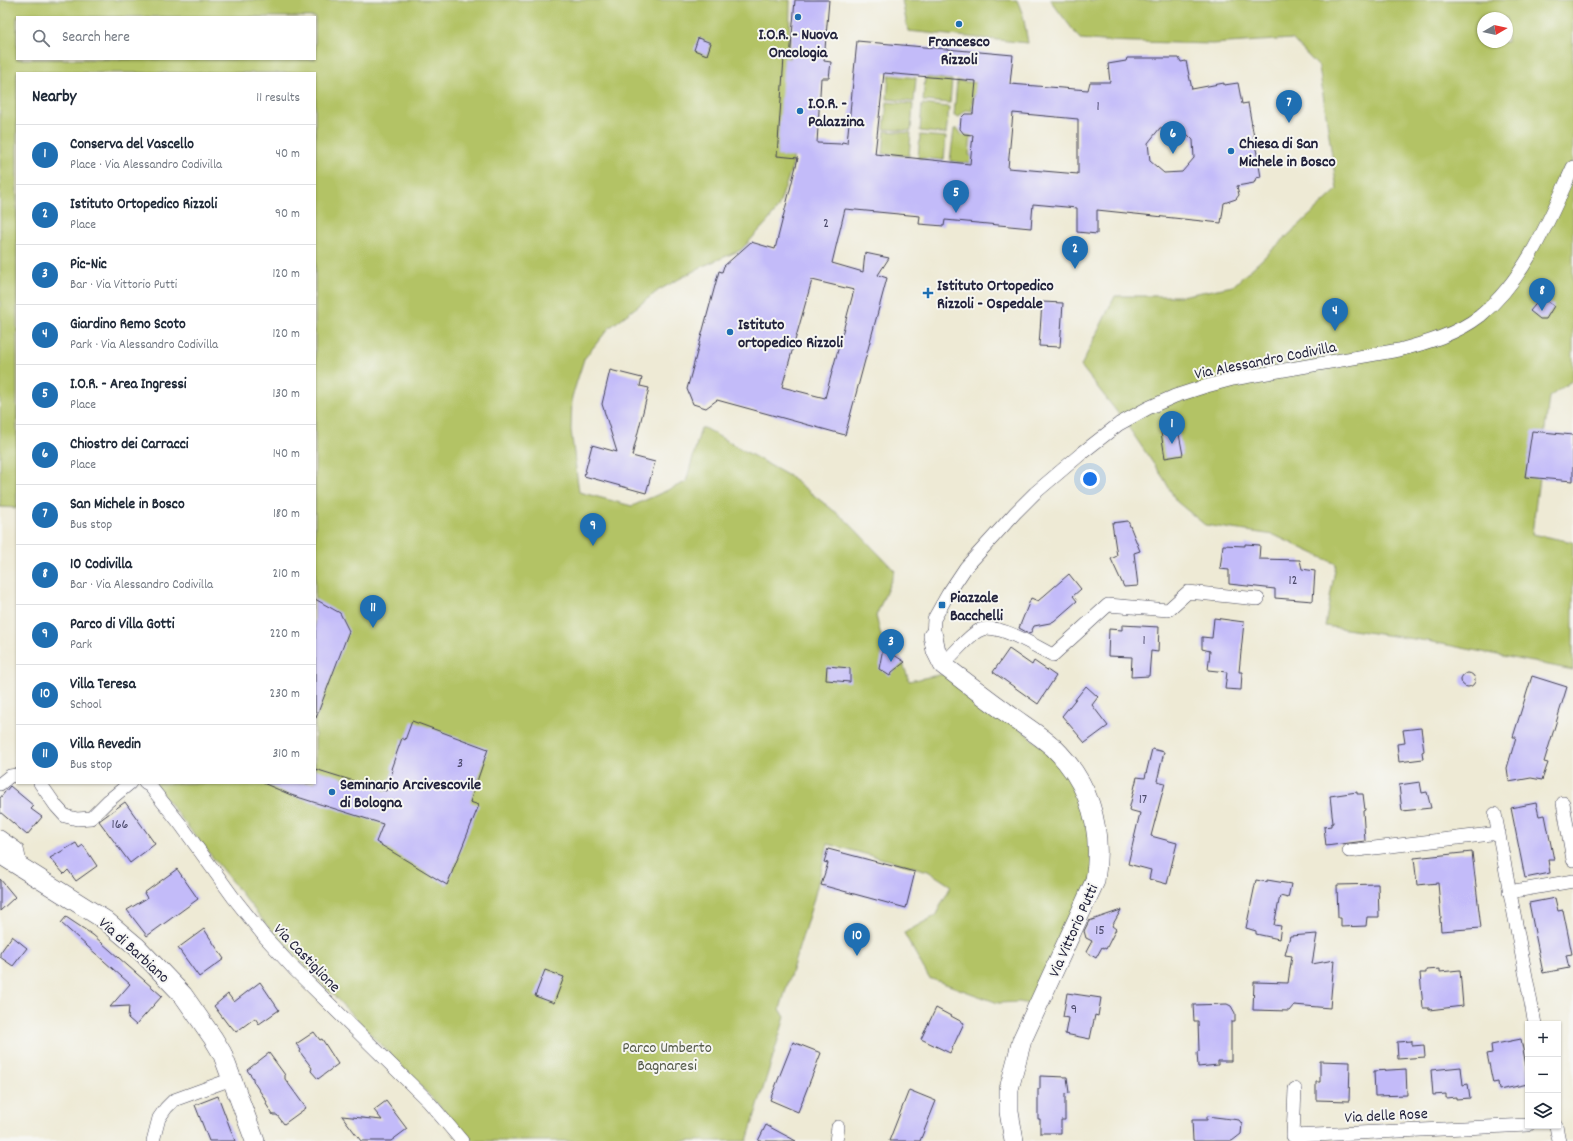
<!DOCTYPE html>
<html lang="en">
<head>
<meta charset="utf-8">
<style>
	body { margin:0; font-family:Dekko,sans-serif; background:#f6f6f7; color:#1f2937 }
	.controls { position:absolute; right:12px; bottom:12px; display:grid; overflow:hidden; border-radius:0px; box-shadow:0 1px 3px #0004 }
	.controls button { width:36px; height:36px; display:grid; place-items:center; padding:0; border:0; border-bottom:1px solid #e0e1e3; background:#fff; color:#1f2937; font:20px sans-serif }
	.compass { position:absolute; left:1477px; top:12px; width:36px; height:36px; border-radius:50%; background:#fff; box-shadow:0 1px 3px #0004; rotate:81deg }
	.you { position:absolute; left:1090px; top:479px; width:14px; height:14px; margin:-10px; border:3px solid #fff; border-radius:50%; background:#1a73e8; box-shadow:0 0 0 6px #1a73e833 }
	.badge { display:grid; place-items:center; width:26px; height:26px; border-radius:50%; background:#1f6fb2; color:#fff; font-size:13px; font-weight:700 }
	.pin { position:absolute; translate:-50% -33px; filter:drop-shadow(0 1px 2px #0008) }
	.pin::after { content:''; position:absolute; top:21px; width:14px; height:12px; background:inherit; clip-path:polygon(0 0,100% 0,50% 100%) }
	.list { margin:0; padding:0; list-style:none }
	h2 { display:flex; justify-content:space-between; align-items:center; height:52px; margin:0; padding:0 16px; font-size:17px }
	h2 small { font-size:13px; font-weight:400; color:#747a83 }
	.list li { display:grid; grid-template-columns:26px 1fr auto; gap:12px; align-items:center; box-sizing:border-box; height:60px; padding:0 16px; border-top:1px solid #e0e1e3 }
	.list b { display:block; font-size:15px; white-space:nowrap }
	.list p { margin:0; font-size:13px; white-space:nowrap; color:#747a83 }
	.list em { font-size:13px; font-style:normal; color:#747a83 }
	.icon { flex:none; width:22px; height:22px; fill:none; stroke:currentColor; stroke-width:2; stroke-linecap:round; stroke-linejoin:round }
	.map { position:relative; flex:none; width:1573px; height:1141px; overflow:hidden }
	.search { position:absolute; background:#fff; box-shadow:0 1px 3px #0004; left:16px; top:16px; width:300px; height:44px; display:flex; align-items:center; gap:10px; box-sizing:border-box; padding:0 14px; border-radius:0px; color:#747a83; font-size:15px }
	.panel { position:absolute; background:#fff; box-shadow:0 1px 3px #0004; left:16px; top:72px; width:300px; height:712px; border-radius:0px }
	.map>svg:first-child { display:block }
	.green { fill:#b3c365; stroke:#6a7250; fill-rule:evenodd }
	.building { fill:#c3bbf9; fill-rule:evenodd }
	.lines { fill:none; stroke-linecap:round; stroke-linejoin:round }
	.street-casing { stroke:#414052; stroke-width:14 }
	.secondary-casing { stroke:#414052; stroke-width:20 }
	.street { stroke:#fff; stroke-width:13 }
	.secondary { stroke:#fff; stroke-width:19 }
	.poi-dot { fill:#1f6fb2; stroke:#f6f6f2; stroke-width:1.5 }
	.labels { text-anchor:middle; stroke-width:4; stroke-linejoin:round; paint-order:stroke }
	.number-label { font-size:14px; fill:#4a486a }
	.poi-label { font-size:16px; font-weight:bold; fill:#22223b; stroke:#f6f6f2; text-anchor:start }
	.street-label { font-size:16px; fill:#22223b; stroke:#f6f6f2 }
	.park-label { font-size:16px; fill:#555a4a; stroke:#f6f6f2 }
</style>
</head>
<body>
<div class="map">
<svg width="1573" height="1141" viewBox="0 0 1573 1141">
	<rect width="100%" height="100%" fill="#f6f6f2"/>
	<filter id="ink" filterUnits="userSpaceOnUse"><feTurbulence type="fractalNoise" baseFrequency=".025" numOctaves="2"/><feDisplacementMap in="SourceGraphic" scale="8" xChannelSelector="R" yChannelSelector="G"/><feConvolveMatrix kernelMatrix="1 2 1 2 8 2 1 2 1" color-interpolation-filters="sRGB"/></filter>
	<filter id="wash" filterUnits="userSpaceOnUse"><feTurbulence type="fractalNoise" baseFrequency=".012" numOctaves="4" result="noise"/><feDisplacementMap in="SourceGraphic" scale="16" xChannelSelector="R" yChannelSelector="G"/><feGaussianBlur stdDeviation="0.9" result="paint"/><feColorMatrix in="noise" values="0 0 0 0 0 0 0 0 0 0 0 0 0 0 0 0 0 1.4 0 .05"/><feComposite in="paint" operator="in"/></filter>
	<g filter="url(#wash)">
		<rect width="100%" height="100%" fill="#eeead5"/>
		<path class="green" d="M0 0H790L789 60 796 95 793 164 778 208 769 220 741 250 703 266 659 290 609 328 584 359 572 397 571 430 579 492 632 506 686 482 701 428H704L789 476 847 521 895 571 876 616 884 647 902 660 909 681 953 672 1082 781 1103 853 1039 1006 1019 1002 998 1003 929 978 904 933 935 916 951 886 928 871 828 844 813 902 780 1009 785 1017 747 1141H473L269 928 153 783H315V73H17V508L0 507ZM17 17H315V59H17Z
			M902 0H1017L1023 15 1028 43 908 31Z
			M1050 0H1573V380L1549 397 1532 534 1573 542V670L1427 641 1325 626 1336 564 1274 535 1205 525 1176 501 1164 479 1124 421 1081 366 1115 296H1181L1233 286 1337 190 1319 67 1292 39 1212 44 1103 41 1080 39ZM1483 18H1507V42H1483Z
			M889 75 916 78 914 102 887 99Z
			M925 77 952 80 950 103 923 101Z
			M957 81 980 83 978 96H973L972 111 966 110 959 117 954 116Z
			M887 102 913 104 911 131 884 129Z
			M922 104 949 107 946 134 920 131Z
			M954 129H958L962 135 971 136 969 155 974 156 973 164 950 161Z
			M885 131 911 133 909 156 883 154Z
			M920 135 946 137 944 160 918 158Z"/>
		<g id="blocks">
			<path class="building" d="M795 0H829L824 61 831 62 829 78H821L817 143 841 144 842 142 847 143 857 41 1013 55 1010 84 1088 90 1090 82H1110L1108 64 1126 61 1127 58H1179L1181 62 1186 61 1192 89 1224 83V85L1238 83 1242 104 1248 103 1261 177 1256 178 1254 183 1237 186 1239 195 1236 199 1224 203 1221 223 1097 210V234L1077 232V208L1033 204 1031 228 945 220 944 226 919 224 920 216 845 209 832 263 863 272 865 253 889 258 878 275 887 278 845 435 717 400 706 408 693 404 687 389 719 271 722 272 724 266 751 242 775 249 798 158 777 156 784 58 790 59ZM884 73 976 81 973 114H965L961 118 960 129 964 134 973 135 970 164 875 154ZM1013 113 1078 119V174L1008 168ZM1179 126 1193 140 1194 158 1182 172 1164 173 1150 161 1148 143 1160 128ZM812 280 854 290 825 398 782 387Z
				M698 38 711 43 707 55 694 50Z
				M1539 300H1545L1554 306 1546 319H1540L1530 311Z
				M1042 302 1063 303 1060 347 1039 346Z
				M610 370 642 378 640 386 649 388 632 456 655 462 646 493 584 476 592 445 617 452 602 404Z
				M1178 429 1183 455 1165 458 1161 432Z
				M1532 431 1573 435V481L1525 477Z
				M1128 521 1140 551 1134 553 1138 586 1124 587 1111 559 1117 556 1112 523Z
				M1245 544 1260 545 1259 559 1300 560 1302 569 1315 571 1313 601 1275 598V589L1229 584V570L1220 569 1223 545 1245 546Z
				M1069 574 1081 589 1073 596 1077 601 1054 621 1050 623 1034 626 1030 634 1019 628 1031 598 1038 601Z
				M315 599 340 613 349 631 316 718H315Z
				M1214 618 1244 622 1239 672H1242L1241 690 1225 689 1227 672 1208 670 1210 651 1202 649V637L1212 638Z
				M1122 625 1159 627 1158 652 1151 651 1149 676 1131 677 1132 657 1108 656 1109 629 1122 630Z
				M883 648 905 662 892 672 890 676 879 669Z
				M1009 649 1032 665 1034 661 1056 676 1038 704 993 672Z
				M827 666 850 668V682L826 680Z
				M1461 680a7 7 0 1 1 14 0a7 7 0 1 1-14 0Z
				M1532 676 1567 687 1544 762 1548 763 1542 780 1531 778 1509 782 1507 768 1516 737H1513Z
				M1086 686 1098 697 1092 705 1108 726 1085 743 1062 716Z
				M412 721 488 749 470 802 479 805 447 885 376 842 383 824 291 795 263 783H315V769L386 791 393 770 391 769 402 738 405 740Z
				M1421 728 1424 751 1422 752 1423 759 1399 762 1397 744 1405 743 1403 730Z
				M1152 749 1164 752 1157 781 1165 783 1151 836 1177 843 1167 884 1149 879 1151 870 1128 864 1140 813 1129 810 1137 777 1145 778Z
				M1420 782 1422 793 1427 792 1431 808 1402 811 1399 785Z
				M10 786 34 806 31 809 42 817 27 835 0 812V798Z
				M1357 792V794H1363L1365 810 1363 811 1365 841 1326 846 1324 827 1331 826V824L1333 823 1330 796Z
				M125 802 155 844 130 863 99 821Z
				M1536 803 1539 816 1545 815 1554 860H1548L1550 873 1525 878 1511 808Z
				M76 843 79 848 83 845 97 866 76 881 68 870 64 874 50 858Z
				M828 849 915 872 906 908 821 885 828 863 824 862Z
				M1472 852 1481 928 1441 931 1440 918H1441L1438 883 1417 885 1414 858Z
				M177 869 198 899 147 936 127 910 147 898 144 893Z
				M0 879 15 897 0 911Z
				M1256 880 1267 882V880L1291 884 1288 898 1280 896 1274 925 1281 926 1279 939 1256 934V931L1246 928Z
				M1378 884 1379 917H1367L1366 926 1341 927V918H1338L1337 885Z
				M1555 898 1558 911 1563 910 1572 954 1566 955 1569 968 1543 973 1529 903Z
				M1121 910 1112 926 1116 929 1106 949 1102 947 1096 958 1086 952 1092 941 1086 938 1084 931 1089 921Z
				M66 917 93 935 162 996 136 1025 128 1018 129 1006 110 1007 130 984 61 923Z
				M204 929 224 959 199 977 178 948Z
				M1317 934 1312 964 1334 960 1330 1008 1294 1005 1289 1011 1253 1010 1254 982 1288 983 1292 956 1285 955 1290 936Z
				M12 936 27 948 13 966 0 957V953Z
				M1440 969V972L1460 970 1463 1006 1429 1010V1008H1423L1420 973H1426V970Z
				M545 970 564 977 554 1003 535 996Z
				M260 982 279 1010 259 1024 255 1018 236 1032 230 1025 229 1026 214 1006 228 994 234 1002Z
				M1067 993 1101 998 1098 1016 1095 1015 1090 1039 1065 1034 1068 1018 1063 1017Z
				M1227 1004 1231 1006 1235 1013V1022H1231V1061H1218V1065L1198 1067 1197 1052 1199 1051 1198 1021H1194L1193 1005Z
				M936 1008 964 1023 950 1053 921 1039Z
				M314 1032 320 1040 322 1039 338 1064 318 1079 311 1071 312 1068 300 1052 301 1050 296 1044Z
				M1521 1039 1528 1076V1084L1499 1090 1498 1082 1493 1083 1487 1054 1492 1053 1491 1045Z
				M1412 1041V1046L1424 1045 1425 1057 1398 1059 1397 1042Z
				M793 1042 821 1053 798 1112 770 1100Z
				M269 1053 285 1075V1079L306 1108 284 1124 277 1115H273L266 1104 267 1102 253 1081V1078L247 1070Z
				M1320 1061 1350 1062 1349 1101 1316 1100V1082H1320Z
				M1461 1067 1463 1085 1468 1084 1470 1098 1456 1099V1097L1446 1098V1094L1433 1095 1431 1070Z
				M1406 1069 1407 1095 1375 1096 1374 1071Z
				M1040 1076 1067 1077 1069 1093 1065 1094V1120H1061V1133H1040V1119H1038V1089H1040Z
				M909 1090 936 1101 920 1141H889Z
				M218 1096 235 1141H209L195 1105Z
				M386 1101 407 1129 391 1141H361L342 1116 382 1120 374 1110Z
				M1207 1116 1239 1120 1242 1124 1241 1134 1232 1141H1193L1192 1120H1207Z
				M766 1125 796 1141H758Z"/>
		</g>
	</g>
	<g filter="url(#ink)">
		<use href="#blocks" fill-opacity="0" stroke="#414052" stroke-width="1"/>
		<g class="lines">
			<g class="street-casing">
				<path id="street" d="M933 636 934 619 948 594 966 567 1015 513 1035 493 1082 453 1119 424 1148 408 1175 396 1203 387 1233 379 1399 350C1426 343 1457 334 1480 316 1526 278 1549 220 1573 167
					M943 665C949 658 970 635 978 631 995 620 1036 647 1053 655L1108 605 1168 610 1188 592 1258 599
					M40 783 56 806 65 816 77 819 91 818 108 801 130 783
					M145 783 150 786 181 825 233 897 264 936 295 970 428 1101 462 1141
					M0 784 10 776 17 775
					M1563 803 1573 860
					M1495 814 1535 1024
					M0 837 17 849 19 858 18 866
					M1349 851 1499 833
					M1509 892 1573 881
					M1295 1089 1293 1136 1528 1125
					M1556 1126 1559 1141
					M153 1141 159 1118 166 1108 174 1100 232 1079
					M836 1141 838 1127"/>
			</g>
			<g class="secondary-casing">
				<path id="secondary" d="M933 636 936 651 943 665C963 680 983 696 1004 711 1020 723 1038 734 1053 747 1091 784 1103 830 1095 881L1022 1040 1009 1089V1112L1014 1141
					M0 854 105 920 137 947 183 995 213 1038 222 1053 255 1141"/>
			</g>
			<use href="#street" class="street"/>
			<use href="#secondary" class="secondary"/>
		</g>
	</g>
	<g class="poi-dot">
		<circle cx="798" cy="17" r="4"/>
		<circle cx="959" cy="24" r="4"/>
		<circle cx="800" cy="111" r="4"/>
		<circle cx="1231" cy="151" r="4"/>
		<path d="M926 287h4v4h4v4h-4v4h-4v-4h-4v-4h4z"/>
		<circle cx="730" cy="332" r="4"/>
		<rect x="938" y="601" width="8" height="8" rx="2"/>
		<circle cx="332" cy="792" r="4"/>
	</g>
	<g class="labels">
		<g class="number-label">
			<text x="1098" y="110">1</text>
			<text x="826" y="227">2</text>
			<text x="1293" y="584">12</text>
			<text x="1144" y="644">1</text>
			<text x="460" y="767">3</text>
			<text x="1143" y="803">17</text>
			<text x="120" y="828">166</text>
			<text x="1100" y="934">15</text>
			<text x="1074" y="1013">9</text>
		</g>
		<g class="poi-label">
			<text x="798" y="39" text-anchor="middle">I.O.R. - Nuova<tspan x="798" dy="18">Oncologia</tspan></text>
			<text x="959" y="46" text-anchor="middle">Francesco<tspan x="959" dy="18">Rizzoli</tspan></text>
			<text x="808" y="108">I.O.R. -<tspan x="808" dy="18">Palazzina</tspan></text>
			<text x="1239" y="148">Chiesa di San<tspan x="1239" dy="18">Michele in Bosco</tspan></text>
			<text x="937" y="290">Istituto Ortopedico<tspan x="937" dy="18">Rizzoli - Ospedale</tspan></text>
			<text x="738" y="329">Istituto<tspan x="738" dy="18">ortopedico Rizzoli</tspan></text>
			<text x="950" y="602">Piazzale<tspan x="950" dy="18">Bacchelli</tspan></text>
			<text x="340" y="789">Seminario Arcivescovile<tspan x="340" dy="18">di Bologna</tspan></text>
		</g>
		<g class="street-label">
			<text transform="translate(1265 359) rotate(-11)" y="6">Via Alessandro Codivilla</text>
			<text transform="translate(1072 930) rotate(-66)" y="6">Via Vittorio Putti</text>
			<text transform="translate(135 949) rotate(42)" y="6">Via di Barbiano</text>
			<text transform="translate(308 957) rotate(46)" y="6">Via Castiglione</text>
			<text transform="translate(1386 1114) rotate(-3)" y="6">Via delle Rose</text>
		</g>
		<g class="park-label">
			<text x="667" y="1052">Parco Umberto<tspan x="667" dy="18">Bagnaresi</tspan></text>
		</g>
	</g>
</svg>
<div class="controls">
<button>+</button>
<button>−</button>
<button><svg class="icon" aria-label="layers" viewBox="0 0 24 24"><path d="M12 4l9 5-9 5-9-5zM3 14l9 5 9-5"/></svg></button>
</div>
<svg class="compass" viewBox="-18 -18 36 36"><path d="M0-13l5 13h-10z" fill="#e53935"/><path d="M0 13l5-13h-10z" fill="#747a83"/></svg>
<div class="you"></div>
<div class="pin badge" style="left:1172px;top:444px">1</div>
<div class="pin badge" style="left:1075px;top:269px">2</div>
<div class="pin badge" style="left:891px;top:662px">3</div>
<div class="pin badge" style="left:1335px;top:331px">4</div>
<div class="pin badge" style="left:956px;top:213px">5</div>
<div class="pin badge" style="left:1173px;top:154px">6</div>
<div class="pin badge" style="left:1289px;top:123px">7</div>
<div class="pin badge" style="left:1542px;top:311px">8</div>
<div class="pin badge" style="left:593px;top:546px">9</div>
<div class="pin badge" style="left:857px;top:956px">10</div>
<div class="pin badge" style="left:373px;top:628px">11</div>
<div class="search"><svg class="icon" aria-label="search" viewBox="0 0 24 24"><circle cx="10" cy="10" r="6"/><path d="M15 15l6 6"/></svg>Search here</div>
<section class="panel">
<h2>Nearby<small>11 results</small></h2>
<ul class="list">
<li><span class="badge">1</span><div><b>Conserva del Vascello</b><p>Place · Via Alessandro Codivilla</p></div><em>40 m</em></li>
<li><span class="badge">2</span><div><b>Istituto Ortopedico Rizzoli</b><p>Place</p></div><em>90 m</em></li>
<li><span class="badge">3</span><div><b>Pic-Nic</b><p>Bar · Via Vittorio Putti</p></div><em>120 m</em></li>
<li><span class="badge">4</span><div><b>Giardino Remo Scoto</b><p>Park · Via Alessandro Codivilla</p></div><em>120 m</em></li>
<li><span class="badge">5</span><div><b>I.O.R. - Area Ingressi</b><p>Place</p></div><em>130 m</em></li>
<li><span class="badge">6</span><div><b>Chiostro dei Carracci</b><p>Place</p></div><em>140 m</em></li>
<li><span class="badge">7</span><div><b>San Michele in Bosco</b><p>Bus stop</p></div><em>180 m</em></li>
<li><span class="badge">8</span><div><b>10 Codivilla</b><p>Bar · Via Alessandro Codivilla</p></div><em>210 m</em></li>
<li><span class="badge">9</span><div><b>Parco di Villa Gotti</b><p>Park</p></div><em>220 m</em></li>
<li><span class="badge">10</span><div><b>Villa Teresa</b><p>School</p></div><em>230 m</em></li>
<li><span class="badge">11</span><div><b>Villa Revedin</b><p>Bus stop</p></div><em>310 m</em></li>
</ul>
</section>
</div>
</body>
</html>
